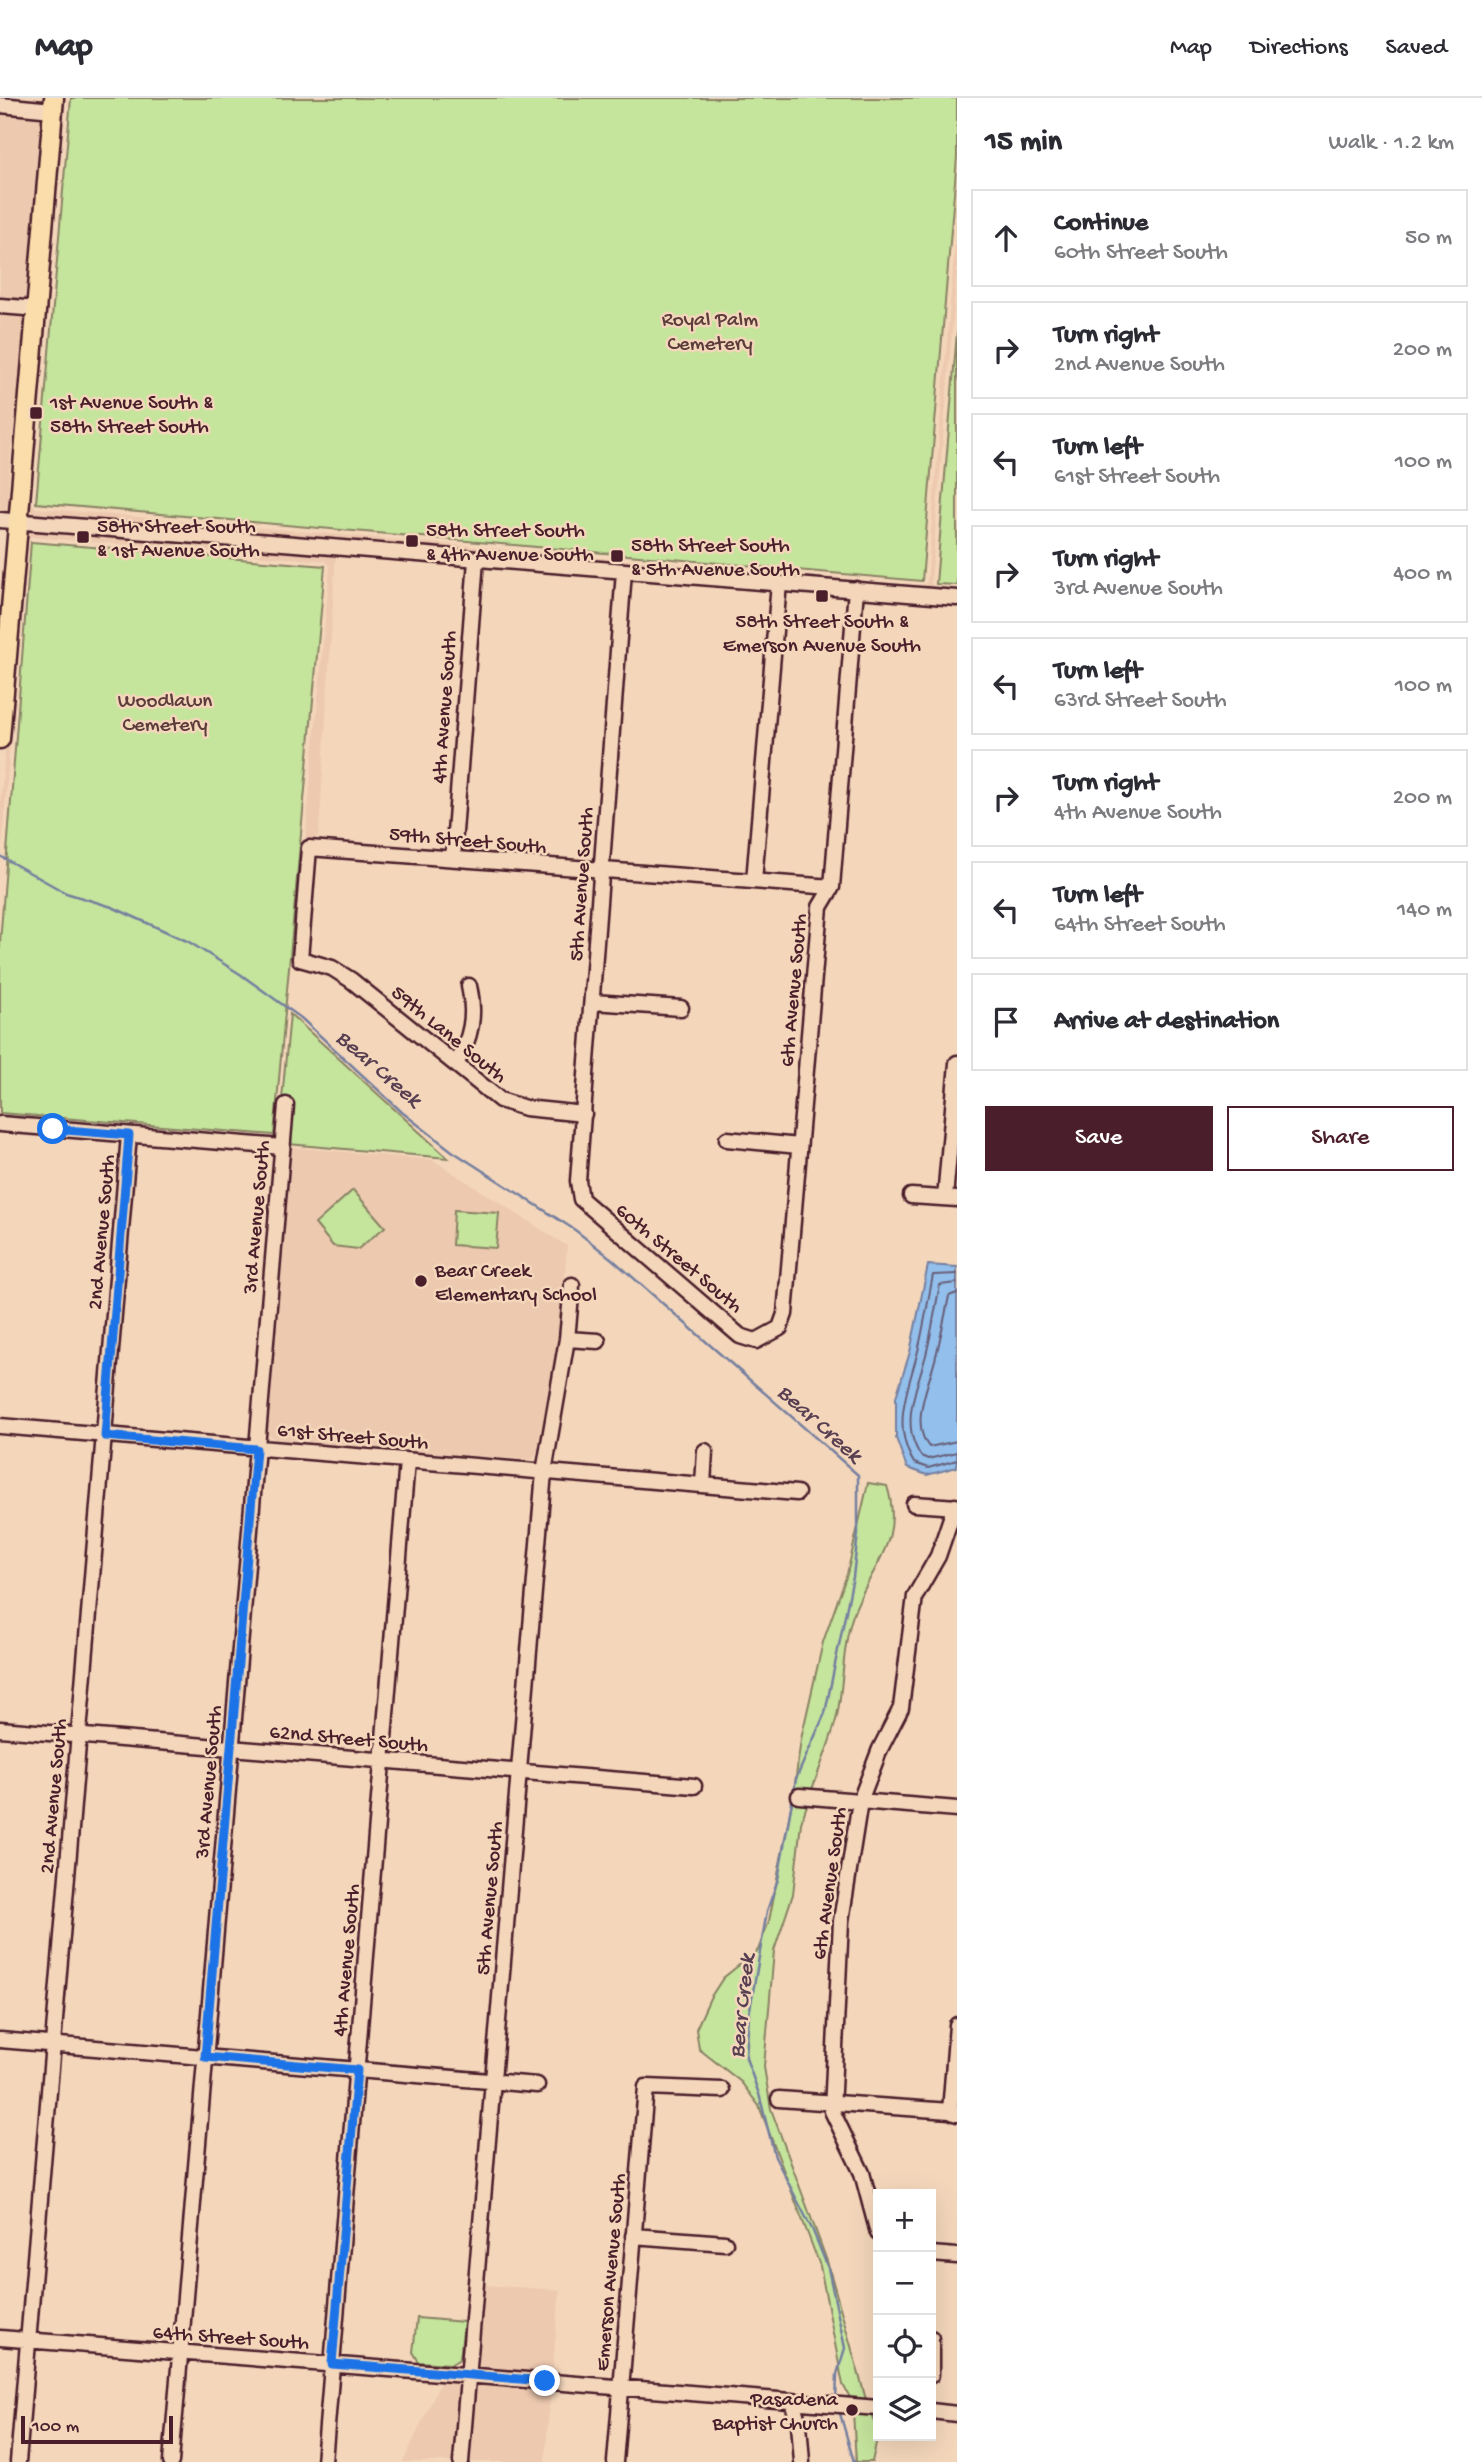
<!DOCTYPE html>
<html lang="en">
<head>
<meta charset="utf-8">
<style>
	body { margin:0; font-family:"Gochi Hand",sans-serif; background:#f2f2f3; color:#2b2b33 }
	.controls { position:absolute; right:21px; bottom:21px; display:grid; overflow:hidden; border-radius:0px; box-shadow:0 7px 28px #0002 }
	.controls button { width:63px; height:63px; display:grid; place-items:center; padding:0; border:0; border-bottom:2px solid #e1e1e2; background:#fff; color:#2b2b33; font:35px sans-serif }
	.scale { position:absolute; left:21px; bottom:18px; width:152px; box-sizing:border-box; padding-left:7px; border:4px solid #4a1f2b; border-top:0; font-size:19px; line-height:24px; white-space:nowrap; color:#4a1f2b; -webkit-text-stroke:5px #f4d7bb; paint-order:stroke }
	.stop { position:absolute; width:21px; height:21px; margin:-16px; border:5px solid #1a73e8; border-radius:50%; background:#fff }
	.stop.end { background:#1a73e8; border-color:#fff; box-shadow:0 2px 7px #0008 }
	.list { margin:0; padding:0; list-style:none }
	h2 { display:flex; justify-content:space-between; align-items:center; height:91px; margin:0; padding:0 28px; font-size:30px }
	h2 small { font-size:23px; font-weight:400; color:#7c7c81 }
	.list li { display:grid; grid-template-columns:46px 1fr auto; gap:21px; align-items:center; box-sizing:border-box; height:98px; margin:0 14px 14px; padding:0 14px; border:2px solid #e1e1e2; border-radius:0px }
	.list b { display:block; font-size:26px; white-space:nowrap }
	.list p { margin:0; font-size:23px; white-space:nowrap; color:#7c7c81 }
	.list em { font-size:23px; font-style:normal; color:#7c7c81 }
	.actions { display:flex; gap:14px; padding:21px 28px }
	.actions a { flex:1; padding:16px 0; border:2px solid #4a1f2b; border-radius:0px; text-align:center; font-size:24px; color:#4a1f2b }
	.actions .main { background:#4a1f2b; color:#fff }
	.icon { flex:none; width:38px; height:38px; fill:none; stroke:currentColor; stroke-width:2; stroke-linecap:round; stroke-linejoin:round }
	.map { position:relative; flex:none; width:957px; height:2364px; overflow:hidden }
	header { display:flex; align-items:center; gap:42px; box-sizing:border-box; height:98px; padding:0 35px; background:#fff; border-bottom:2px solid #e1e1e2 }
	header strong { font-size:33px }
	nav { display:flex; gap:38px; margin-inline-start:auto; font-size:24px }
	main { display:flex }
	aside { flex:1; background:#fff }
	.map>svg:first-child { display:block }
	.built { fill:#edc9af }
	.green { fill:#c5e49c; stroke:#888264; stroke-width:2 }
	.water { fill:#92bfec; stroke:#757f9f; stroke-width:2 }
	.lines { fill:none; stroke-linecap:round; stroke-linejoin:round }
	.shore { stroke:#675f78; stroke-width:2 }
	.stream { stroke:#757f9f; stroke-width:2.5 }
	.minor-casing { stroke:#4a1f2b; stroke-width:19 }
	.major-casing { stroke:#4a1f2b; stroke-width:23 }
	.minor { stroke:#f4d7bb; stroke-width:14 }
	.major { stroke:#fbddab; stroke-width:18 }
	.route { stroke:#1a73e8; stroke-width:9 }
	.poi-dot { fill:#4a1f2b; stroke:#f4d7bb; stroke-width:2.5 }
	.labels { text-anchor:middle; stroke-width:5; stroke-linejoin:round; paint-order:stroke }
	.park-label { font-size:21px; fill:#5c3d3c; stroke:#f4d7bb }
	.poi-label { font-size:21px; fill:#4a1f2b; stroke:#f4d7bb; text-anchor:start }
	.street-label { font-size:21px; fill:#4a1f2b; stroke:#f4d7bb }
	.water-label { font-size:23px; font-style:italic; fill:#583f52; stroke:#f4d7bb }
</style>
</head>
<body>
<header>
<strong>Map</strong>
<nav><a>Map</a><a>Directions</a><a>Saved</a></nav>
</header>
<main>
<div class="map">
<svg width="957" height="2364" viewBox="0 0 957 2364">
	<rect width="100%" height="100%" fill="#f4d7bb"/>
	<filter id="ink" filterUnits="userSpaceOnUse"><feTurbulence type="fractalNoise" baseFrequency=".0143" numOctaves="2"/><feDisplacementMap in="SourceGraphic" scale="14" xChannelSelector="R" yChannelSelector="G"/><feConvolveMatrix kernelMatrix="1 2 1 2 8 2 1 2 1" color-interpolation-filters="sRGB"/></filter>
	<g filter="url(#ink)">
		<path class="built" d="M60 0H66L31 404 36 410 921 488 927 484 957 120V174L931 485 936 490 957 492V494L26 419Z
			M0 12 47 16 32 206 0 203Z
			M0 214 31 216 23 316 11 350 8 396 12 418 0 417Z
			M25 429 336 455 319 737 311 744H305L330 468 325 463 31 439 26 443 2 748 0 747V707Z
			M290 1049 433 1062 567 1148 560 1236 537 1356 532 1362 278 1343 266 1335Z
			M486 2187 560 2192 552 2279 475 2273 481 2198Z
			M442 2281 462 2283 456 2364H403Z
			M474 2284 551 2289 545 2364H467Z"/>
		<path class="green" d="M71 0H957V59L922 483 36 405Z
			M957 234V487L936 486Z
			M31 444 325 468 274 1037 0 1015V845Z
			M290 916 448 1060 288 1046 293 1003 282 1001Z
			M353 1092 385 1129 358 1151 333 1148 315 1126Z
			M454 1112 499 1115 496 1150 452 1147Z
			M868 1385 887 1388C905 1445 870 1468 853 1517 842 1549 844 1585 837 1618 831 1643 820 1669 811 1694L794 1693 801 1641 823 1544 847 1476Z
			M793 1699V1703L808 1704 801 1725 793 1796 774 1853 764 1969 771 2011 827 2163 867 2305 852 2303 843 2287 820 2168 759 2008 741 1984 699 1951 696 1931 710 1900 723 1880 758 1852 769 1823Z
			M417 2220 464 2224 460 2261 451 2266 419 2264 413 2254Z
			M853 2314 872 2315 878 2336 872 2364H856Z"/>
		<path class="water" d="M928 1167 957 1169V1369L927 1377 907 1370 896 1340V1299L910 1254Z"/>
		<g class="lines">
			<path class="shore" d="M957 1176 933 1177C928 1203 924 1228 918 1253 908 1292 891 1327 914 1365L928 1370 957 1362
				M957 1185 940 1187C935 1210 932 1234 926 1257 917 1290 899 1326 921 1358L928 1361 957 1354
				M957 1195 949 1198C945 1218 941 1238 936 1258 930 1285 909 1324 929 1349L957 1343"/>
			<path class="stream" d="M0 758 66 795 112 809 189 844 240 876 301 920 403 1015 452 1053 575 1132 612 1161 858 1377V1435L853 1479 825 1615 796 1681 778 1781 767 1813 749 1917 746 1960 759 1996 775 2059 813 2133 828 2170 845 2250 837 2276 836 2303
				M839 2312 854 2364"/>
			<g class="minor-casing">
				<path id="minor" d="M0 7 53 12
					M0 208 38 211
					M0 422 957 500
					M624 473 578 1083 581 1101 740 1238 756 1243 780 1230 785 1216 820 809 832 789 856 491
					M453 760 476 462
					M754 783 779 485
					M593 904 681 910
					M456 966C471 940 476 917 469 888
					M584 1016 525 1010 500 1002 351 882 332 870 300 861 309 750 832 789
					M0 1026 282 1049
					M727 1041 799 1048
					M911 1098 957 1101
					M945 1100 957 965
					M567 1241 598 1243
					M0 1328 797 1395
					M703 1387 705 1353
					M914 1406 957 1409
					M0 1631 694 1688
					M799 1698 957 1711
					M0 1942 537 1987
					M779 2001 950 2013 957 2016
					M950 2013 957 1927
					M878 2135 862 2075 832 2013 841 1823 860 1703 880 1651 901 1610 915 1498 938 1458 955 1408
					M633 2138 725 2145
					M931 2156 957 2158
					M0 2240 878 2310
					M931 2240V2277
					M792 2304 799 2325 802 2364
					M931 2313 957 2316
					M18 2364 129 1037
					M171 2364 286 1007
					M324 2364 407 1363
					M461 2364 544 1374 567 1241 572 1187
					M615 2364 646 1989 722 1992"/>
			</g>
			<g class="major-casing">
				<path id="major" d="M0 641 54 0"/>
			</g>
			<use href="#minor" class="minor"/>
			<use href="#major" class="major"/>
		</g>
	</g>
	<g class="lines" filter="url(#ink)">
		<path class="route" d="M53 1031 129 1037 105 1338 256 1351 205 1959 357 1972 332 2266 545 2283"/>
	</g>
	<g class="poi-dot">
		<rect x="29" y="308" width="14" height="14" rx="3.5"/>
		<rect x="76" y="432" width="14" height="14" rx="3.5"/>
		<rect x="405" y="436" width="14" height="14" rx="3.5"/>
		<rect x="610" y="451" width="14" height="14" rx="3.5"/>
		<rect x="815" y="491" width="14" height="14" rx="3.5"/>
		<circle cx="421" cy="1183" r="7"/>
		<circle cx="852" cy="2312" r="7"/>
	</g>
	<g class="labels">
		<g class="park-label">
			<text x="710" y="227">Royal Palm<tspan x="710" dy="24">Cemetery</tspan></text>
			<text x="165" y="608">Woodlawn<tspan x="165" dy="24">Cemetery</tspan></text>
		</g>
		<g class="poi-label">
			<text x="50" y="310">1st Avenue South &amp;<tspan x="50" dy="24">58th Street South</tspan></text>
			<text x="97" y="434">58th Street South<tspan x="97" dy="24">&amp; 1st Avenue South</tspan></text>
			<text x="426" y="438">58th Street South<tspan x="426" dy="24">&amp; 4th Avenue South</tspan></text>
			<text x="631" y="453">58th Street South<tspan x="631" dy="24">&amp; 5th Avenue South</tspan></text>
			<text x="822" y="529" text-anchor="middle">58th Street South &amp;<tspan x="822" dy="24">Emerson Avenue South</tspan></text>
			<text x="435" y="1178">Bear Creek<tspan x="435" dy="24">Elementary School</tspan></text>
			<text x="838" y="2307" text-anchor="end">Pasadena<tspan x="838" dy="24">Baptist Church</tspan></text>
		</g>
		<g class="street-label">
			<text transform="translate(443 609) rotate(-86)" y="7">4th Avenue South</text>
			<text transform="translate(468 741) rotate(5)" y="7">59th Street South</text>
			<text transform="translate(580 786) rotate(-86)" y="7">5th Avenue South</text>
			<text transform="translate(792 892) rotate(-85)" y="7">6th Avenue South</text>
			<text transform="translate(450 935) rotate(39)" y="7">59th Lane South</text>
			<text transform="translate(255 1119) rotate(-85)" y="7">3rd Avenue South</text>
			<text transform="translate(100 1134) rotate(-85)" y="7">2nd Avenue South</text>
			<text transform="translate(680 1159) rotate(40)" y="7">60th Street South</text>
			<text transform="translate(353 1337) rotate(5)" y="7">61st Street South</text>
			<text transform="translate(349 1639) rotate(5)" y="7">62nd Street South</text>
			<text transform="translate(207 1684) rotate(-85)" y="7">3rd Avenue South</text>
			<text transform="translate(52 1698) rotate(-85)" y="7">2nd Avenue South</text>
			<text transform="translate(828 1785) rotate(-82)" y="7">6th Avenue South</text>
			<text transform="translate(488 1800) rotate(-85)" y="7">5th Avenue South</text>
			<text transform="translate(345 1862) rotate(-85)" y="7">4th Avenue South</text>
			<text transform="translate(609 2174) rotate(-85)" y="7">Emerson Avenue South</text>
			<text transform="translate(231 2238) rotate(4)" y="7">64th Street South</text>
		</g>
		<g class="water-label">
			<text transform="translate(380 969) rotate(41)" y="8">Bear Creek</text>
			<text transform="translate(821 1324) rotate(42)" y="8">Bear Creek</text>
			<text transform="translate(740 1908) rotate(-84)" y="8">Bear Creek</text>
		</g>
	</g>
</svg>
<div class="controls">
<button>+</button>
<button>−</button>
<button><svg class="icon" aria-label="locate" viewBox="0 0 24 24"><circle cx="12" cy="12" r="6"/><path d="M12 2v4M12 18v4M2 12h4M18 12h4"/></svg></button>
<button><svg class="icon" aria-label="layers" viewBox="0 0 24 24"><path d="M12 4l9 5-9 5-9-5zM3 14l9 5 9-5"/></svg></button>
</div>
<div class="scale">100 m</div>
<div class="stop" style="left:53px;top:1031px"></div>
<div class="stop end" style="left:545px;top:2283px"></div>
</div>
<aside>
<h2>15 min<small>Walk · 1.2 km</small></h2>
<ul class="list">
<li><svg class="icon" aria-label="ahead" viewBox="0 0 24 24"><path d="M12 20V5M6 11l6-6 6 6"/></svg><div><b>Continue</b><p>60th Street South</p></div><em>50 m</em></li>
<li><svg class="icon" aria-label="right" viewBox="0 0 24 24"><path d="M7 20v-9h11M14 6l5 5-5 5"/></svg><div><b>Turn right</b><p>2nd Avenue South</p></div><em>200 m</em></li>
<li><svg class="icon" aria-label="left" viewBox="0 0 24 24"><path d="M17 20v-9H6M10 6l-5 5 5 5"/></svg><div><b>Turn left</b><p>61st Street South</p></div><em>100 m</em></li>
<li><svg class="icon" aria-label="right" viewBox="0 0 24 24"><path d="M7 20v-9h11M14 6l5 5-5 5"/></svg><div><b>Turn right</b><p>3rd Avenue South</p></div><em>400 m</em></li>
<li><svg class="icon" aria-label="left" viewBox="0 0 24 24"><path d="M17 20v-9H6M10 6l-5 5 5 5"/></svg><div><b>Turn left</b><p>63rd Street South</p></div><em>100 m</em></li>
<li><svg class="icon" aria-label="right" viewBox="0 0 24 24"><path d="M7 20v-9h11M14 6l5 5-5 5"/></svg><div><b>Turn right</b><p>4th Avenue South</p></div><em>200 m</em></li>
<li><svg class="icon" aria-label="left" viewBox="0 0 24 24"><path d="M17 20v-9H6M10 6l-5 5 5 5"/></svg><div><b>Turn left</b><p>64th Street South</p></div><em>140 m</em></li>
<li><svg class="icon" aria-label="arrive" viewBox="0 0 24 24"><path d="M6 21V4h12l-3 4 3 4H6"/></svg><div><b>Arrive at destination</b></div></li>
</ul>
<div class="actions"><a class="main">Save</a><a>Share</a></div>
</aside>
</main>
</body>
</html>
